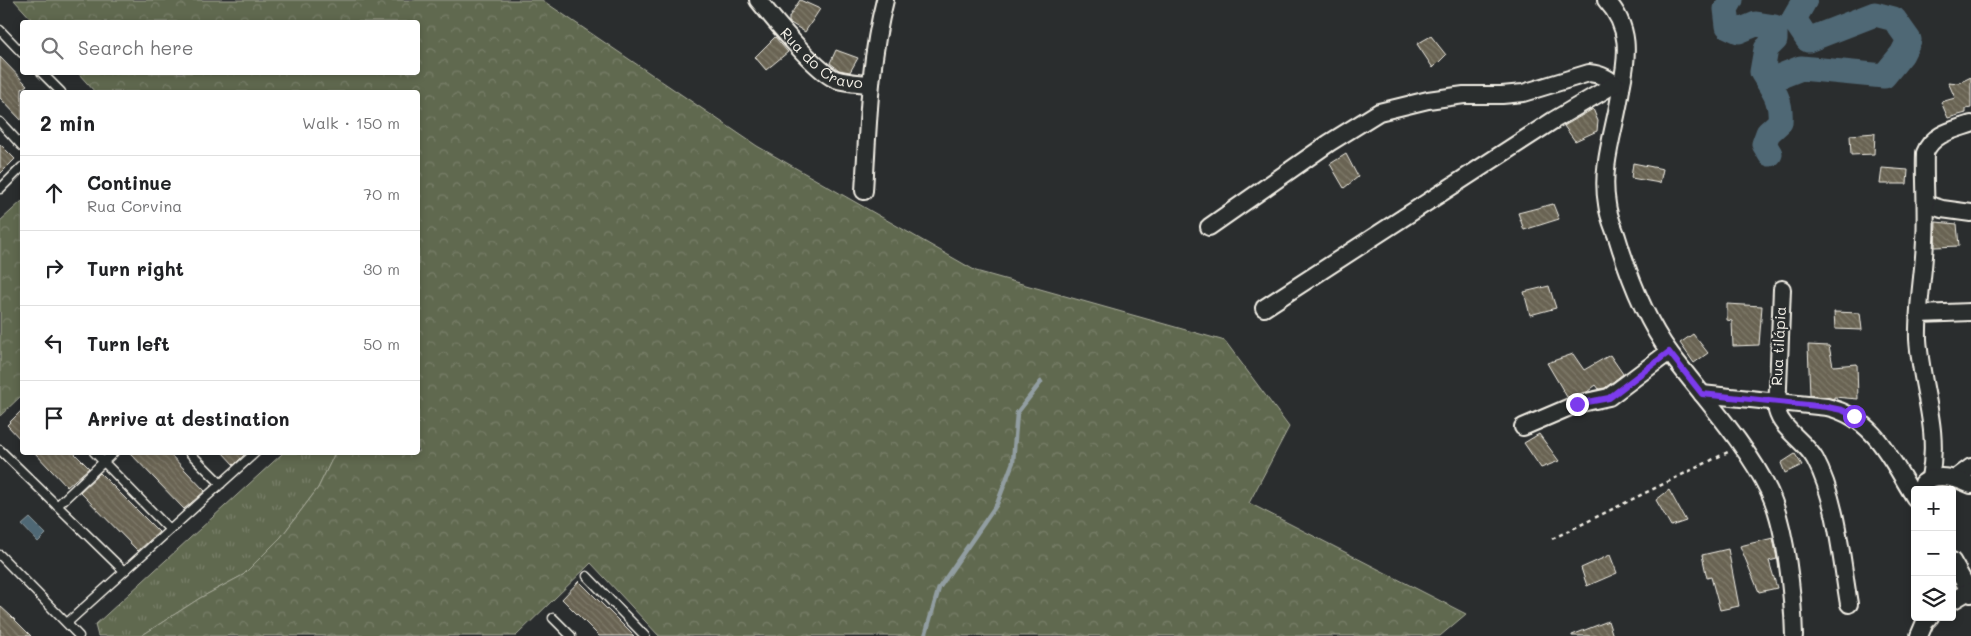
<!DOCTYPE html>
<html lang="en">
<head>
<meta charset="utf-8">
<style>
	body { margin:0; font-family:Mali,sans-serif; background:#f6f6f6; color:#202124 }
	.controls { position:absolute; right:15px; bottom:15px; display:grid; overflow:hidden; border-radius:5px; box-shadow:0 2px 8px #0003 }
	.controls button { width:45px; height:45px; display:grid; place-items:center; padding:0; border:0; border-bottom:1px solid #e0e0e0; background:#fff; color:#202124; font:25px sans-serif }
	.stop { position:absolute; width:15px; height:15px; margin:-11px; border:4px solid #7c3aed; border-radius:50%; background:#fff }
	.stop.end { background:#7c3aed; border-color:#fff; box-shadow:0 1px 5px #0008 }
	.list { margin:0; padding:0; list-style:none }
	h2 { display:flex; justify-content:space-between; align-items:center; height:65px; margin:0; padding:0 20px; font-size:21px }
	h2 small { font-size:16px; font-weight:400; color:#757577 }
	.list li { display:grid; grid-template-columns:32px 1fr auto; gap:15px; align-items:center; box-sizing:border-box; height:75px; padding:0 20px; border-top:1px solid #e0e0e0 }
	.list b { display:block; font-size:19px; white-space:nowrap }
	.list p { margin:0; font-size:16px; white-space:nowrap; color:#757577 }
	.list em { font-size:16px; font-style:normal; color:#757577 }
	.icon { flex:none; width:28px; height:28px; fill:none; stroke:currentColor; stroke-width:2; stroke-linecap:round; stroke-linejoin:round }
	.map { position:relative; flex:none; width:1971px; height:636px; overflow:hidden }
	.search { position:absolute; background:#fff; box-shadow:0 2px 8px #0003; left:20px; top:20px; width:400px; height:55px; display:flex; align-items:center; gap:12px; box-sizing:border-box; padding:0 18px; border-radius:5px; color:#757577; font-size:19px }
	.panel { position:absolute; background:#fff; box-shadow:0 2px 8px #0003; left:20px; top:90px; width:400px; height:365px; border-radius:5px }
	.map>svg:first-child { display:block }
	.grass { fill:url(#grass-tufts); stroke:#aaad9c }
	.forest { fill:url(#forest-crowns); stroke:#aaad9c }
	.water { fill:#506774; stroke:#929ea2 }
	.lines { fill:none; stroke-linecap:round; stroke-linejoin:round }
	.stream { stroke:#929ea2; stroke-width:4.5 }
	.river { stroke:#506774; stroke-width:25 }
	.building { fill:url(#building-back-hatch); stroke:#f4f1e8 }
	.service-casing { stroke:#f4f1e8; stroke-width:11 }
	.minor-casing { stroke:#f4f1e8; stroke-width:20 }
	.path { stroke:#f4f1e8; stroke-width:2.5; stroke-dasharray:4 4; stroke-linecap:butt }
	.service { stroke:#2a2d2e; stroke-width:8 }
	.minor { stroke:#2a2d2e; stroke-width:16 }
	.route { stroke:#7c3aed; stroke-width:6 }
	.labels { text-anchor:middle; stroke-width:4; stroke-linejoin:round; paint-order:stroke }
	.street-label { font-size:15px; fill:#f4f1e8; stroke:#2a2d2e }
</style>
</head>
<body>
<div class="map">
<svg width="1971" height="636" viewBox="0 0 1971 636">
	<defs>
		<pattern id="grass-tufts" width="24" height="20" patternUnits="userSpaceOnUse" patternTransform="scale(1.25)"><rect width="24" height="20" fill="#616950"/><path d="M3 7l-1-3M5 7V3M7 7l1-3M15 17l-1-3M17 17v-4M19 17l1-3" fill="none" stroke="#787f69"/></pattern>
		<pattern id="forest-crowns" width="20" height="18" patternUnits="userSpaceOnUse" patternTransform="scale(1.25)"><rect width="20" height="18" fill="#616950"/><path d="M2 6a3 3 0 1 1 6 0M12 15a3 3 0 1 1 6 0" fill="none" stroke="#787f69"/></pattern>
		<pattern id="building-back-hatch" width="6" height="6" patternUnits="userSpaceOnUse" patternTransform="scale(1.25)"><rect width="6" height="6" fill="#696352"/><path d="M-1 5l2 2M0 0l6 6M5-1l2 2" fill="none" stroke="#7f7a6b"/></pattern>
	</defs>
	<rect width="100%" height="100%" fill="#2a2d2e"/>
	<filter id="ink" filterUnits="userSpaceOnUse"><feTurbulence type="fractalNoise" baseFrequency=".02" numOctaves="2"/><feDisplacementMap in="SourceGraphic" scale="10" xChannelSelector="R" yChannelSelector="G"/><feConvolveMatrix kernelMatrix="1 2 1 2 8 2 1 2 1" color-interpolation-filters="sRGB"/></filter>
	<g filter="url(#ink)">
		<path class="grass" d="M283 453H335L318 488 281 537 243 575 200 598 141 636H98L95 625Z"/>
		<path class="forest" d="M14 0H542L757 146 976 271 1225 341 1289 427 1249 503 1466 614 1440 636H659L591 563 516 636H141L200 598 243 575 281 537 318 488 335 453 418 452V92H95L78 73 418 72V22H34Z
			M22 201V395L0 416V221Z"/>
		<path class="water" d="M30 518 46 534 38 542 22 525Z"/>
		<g class="lines">
			<path class="stream" d="M925 636 939 588 997 504 1013 462 1017 413 1041 382"/>
			<path class="river" d="M1731 0 1726 9 1728 26 1739 31 1756 24 1775 27V40L1766 49 1762 72C1773 90 1782 100 1780 122L1768 133 1764 144 1770 154
				M1768 81 1801 68 1884 76 1902 54 1909 40 1894 19 1875 14 1808 40 1794 19 1805 0"/>
		</g>
		<path class="building" d="M800 0 820 9 805 32 789 22V17Z
			M1431 36 1446 55 1433 68 1417 44Z
			M775 37 788 52 766 70 755 57Z
			M836 50 858 58 850 72 839 70 830 63Z
			M0 57 27 85 22 89V121L0 98Z
			M1971 77V108L1966 109V113L1948 118 1941 102 1955 98 1948 82 1959 83Z
			M1593 109 1598 121 1597 131 1575 141 1564 126Z
			M1875 133 1874 154 1851 155 1850 135Z
			M0 144 15 159 0 174Z
			M1346 154 1358 177 1344 188 1330 164Z
			M1633 163 1663 169 1660 183 1631 178Z
			M1882 168 1908 170 1907 184H1880Z
			M1553 204 1559 219 1524 230 1518 213Z
			M1936 222 1957 224 1959 246 1935 247Z
			M1549 286 1556 308 1530 315 1524 292Z
			M1727 304 1762 306 1759 345 1733 346 1732 321 1727 320Z
			M1834 312 1860 313 1862 330 1835 329Z
			M1693 334 1708 353 1694 363 1680 343Z
			M1808 345 1829 346 1833 366 1857 364 1858 399 1834 397V399L1810 395Z
			M1573 354 1584 370 1610 355 1623 374 1605 388 1599 389 1596 385 1587 392 1567 397 1547 363Z
			M22 410V441L7 425Z
			M1539 434 1559 461 1541 468 1524 443Z
			M34 452H73L89 468 67 487Z
			M129 452H168L205 491 184 509Z
			M222 452H247L234 465Z
			M1795 454 1802 465 1785 473 1781 463Z
			M100 473 159 532 138 551 80 492Z
			M1669 490 1686 521 1671 526 1656 500Z
			M1773 538 1777 559 1769 561 1777 588 1759 592 1740 546Z
			M1728 549 1739 606 1720 610 1711 577 1707 578 1702 555Z
			M1610 555 1617 573 1587 586 1581 568Z
			M579 581 634 636H599L562 599Z
			M0 606 12 617 31 636H0Z
			M1608 621 1613 636H1572V635Z"/>
		<g class="lines">
			<g class="service-casing">
				<path id="service" d="M0 30 22 53
					M41 72 61 92
					M0 122 22 146
					M0 189 22 167
					M0 450 124 571
					M94 452 170 530
					M189 452 221 484
					M57 506 114 452
					M0 555 79 636
					M587 576 645 636
					M553 618 571 636
					M67 623 256 452"/>
			</g>
			<g class="minor-casing">
				<g id="minor">
					<path id="s1" d="M758 0C773 19 815 70 835 79 846 83 859 83 870 84"/>
					<path d="M1606 0C1631 27 1628 55 1621 89"/>
					<path d="M864 191C868 127 869 62 885 0"/>
					<path d="M1926 204 1942 209 1971 213"/>
					<path d="M1209 227 1329 143 1379 112 1428 100 1464 95H1502L1523 93 1589 73C1603 74 1610 80 1621 89 1616 127 1600 165 1607 204 1608 215 1613 226 1617 237 1629 277 1645 319 1670 353 1702 396 1746 443 1769 491 1786 527 1793 596 1794 636"/>
					<path d="M1782 289 1777 411C1782 430 1805 441 1815 459 1837 500 1841 558 1849 604"/>
					<path d="M1264 308 1554 120 1615 84"/>
					<path d="M1919 314 1971 312"/>
					<path d="M1702 394 1827 407C1875 418 1891 460 1915 498"/>
					<path d="M1523 427 1577 404 1609 397 1669 352"/>
					<path d="M1930 478C1940 428 1921 388 1918 339 1917 306 1924 273 1925 240 1927 211 1924 182 1925 153 1932 134 1953 130 1971 124"/>
					<path d="M1956 478 1971 467"/>
					<path d="M1923 483C1937 472 1956 478 1971 485"/>
					<path d="M1952 561 1971 594"/>
					<path d="M1952 601 1969 591"/>
					<path d="M1919 636 1925 622 1930 617"/>
				</g>
			</g>
			<path class="path" d="M1552 539 1728 452"/>
			<use href="#service" class="service"/>
			<use href="#minor" class="minor"/>
		</g>
	</g>
	<g class="lines" filter="url(#ink)">
		<path class="route" d="M1577 404 1609 398 1669 352 1702 394 1827 407 1842 410 1854 416"/>
	</g>
	<g class="labels">
		<g class="street-label">
			<text dy="5" stroke="none"><textPath href="#s1" startOffset="89">Rua do Cravo</textPath></text>
			<text transform="translate(1779 346) rotate(-87)" y="5">Rua tilápia</text>
		</g>
	</g>
</svg>
<div class="controls">
<button>+</button>
<button>−</button>
<button><svg class="icon" aria-label="layers" viewBox="0 0 24 24"><path d="M12 4l9 5-9 5-9-5zM3 14l9 5 9-5"/></svg></button>
</div>
<div class="stop" style="left:1854px;top:416px"></div>
<div class="stop end" style="left:1577px;top:404px"></div>
<div class="search"><svg class="icon" aria-label="search" viewBox="0 0 24 24"><circle cx="10" cy="10" r="6"/><path d="M15 15l6 6"/></svg>Search here</div>
<section class="panel">
<h2>2 min<small>Walk · 150 m</small></h2>
<ul class="list">
<li><svg class="icon" aria-label="ahead" viewBox="0 0 24 24"><path d="M12 20V5M6 11l6-6 6 6"/></svg><div><b>Continue</b><p>Rua Corvina</p></div><em>70 m</em></li>
<li><svg class="icon" aria-label="right" viewBox="0 0 24 24"><path d="M7 20v-9h11M14 6l5 5-5 5"/></svg><div><b>Turn right</b></div><em>30 m</em></li>
<li><svg class="icon" aria-label="left" viewBox="0 0 24 24"><path d="M17 20v-9H6M10 6l-5 5 5 5"/></svg><div><b>Turn left</b></div><em>50 m</em></li>
<li><svg class="icon" aria-label="arrive" viewBox="0 0 24 24"><path d="M6 21V4h12l-3 4 3 4H6"/></svg><div><b>Arrive at destination</b></div></li>
</ul>
</section>
</div>
</body>
</html>
